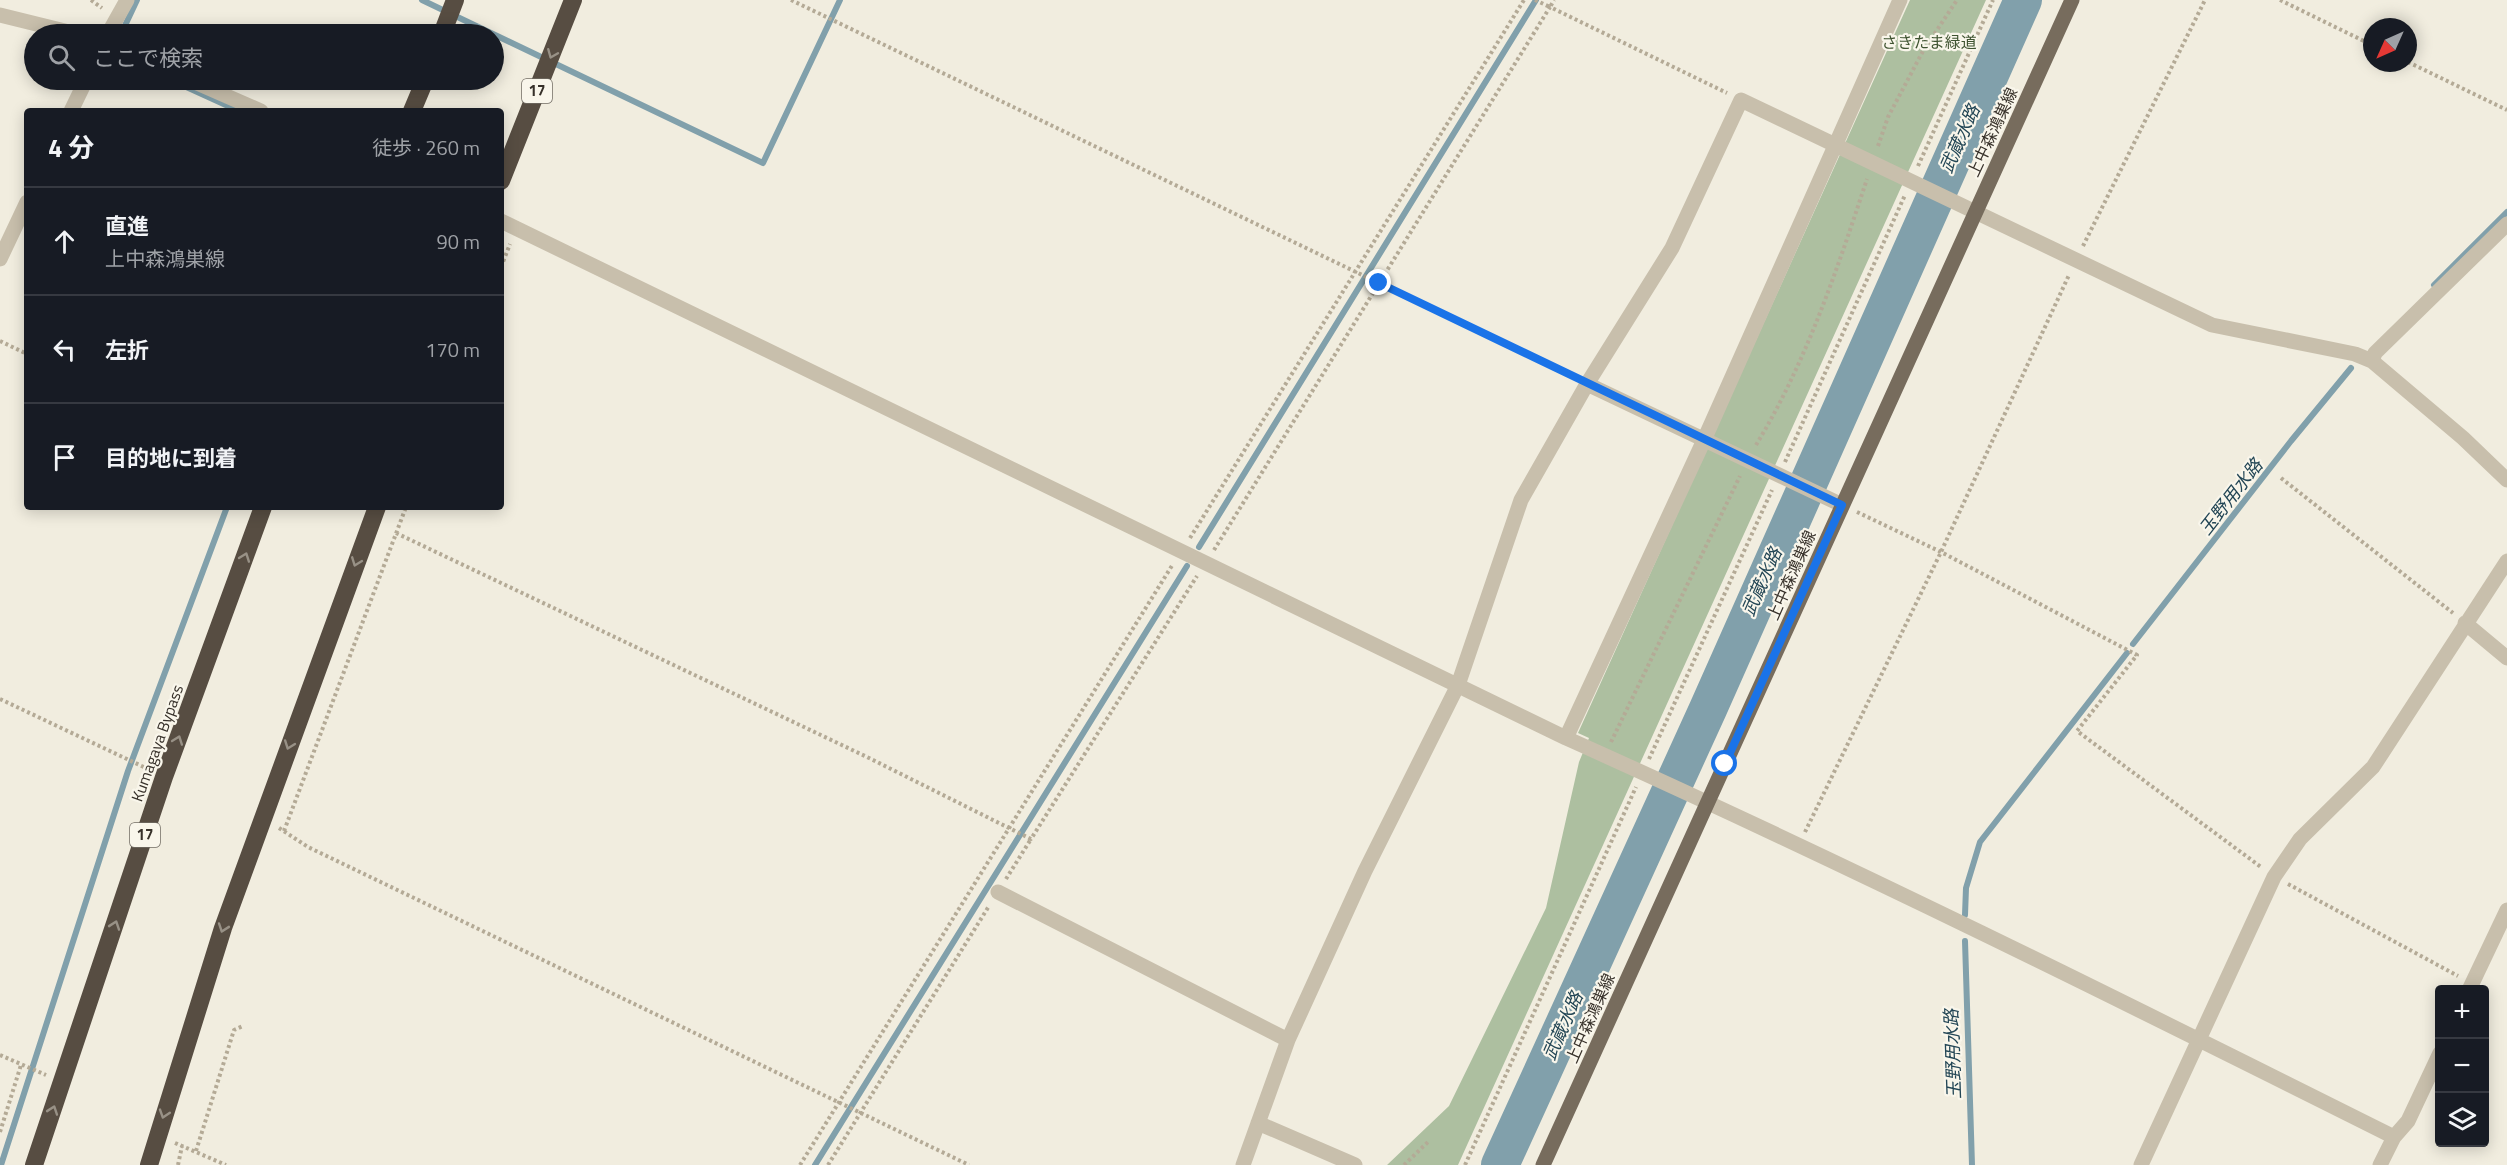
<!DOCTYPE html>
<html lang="ja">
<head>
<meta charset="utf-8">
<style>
	body { margin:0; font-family:"Titillium Web","Noto Sans JP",sans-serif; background:#20242c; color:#f1f3f6 }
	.controls { position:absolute; right:18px; bottom:18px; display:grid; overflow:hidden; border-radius:6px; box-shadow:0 3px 15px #0003 }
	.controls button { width:54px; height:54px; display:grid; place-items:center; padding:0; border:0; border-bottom:2px solid #363941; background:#171b24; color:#f1f3f6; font:30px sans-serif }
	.compass { position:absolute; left:2363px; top:18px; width:54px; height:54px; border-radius:50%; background:#171b24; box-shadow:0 3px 15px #0003; rotate:225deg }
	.stop { position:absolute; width:18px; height:18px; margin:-14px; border:4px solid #1a73e8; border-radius:50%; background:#fff }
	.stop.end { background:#1a73e8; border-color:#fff; box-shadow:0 2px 6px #0008 }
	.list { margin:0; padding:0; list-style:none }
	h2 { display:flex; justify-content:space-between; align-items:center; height:78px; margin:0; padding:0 24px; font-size:26px }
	h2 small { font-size:20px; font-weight:400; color:#9ea1a6 }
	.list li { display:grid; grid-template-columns:39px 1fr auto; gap:18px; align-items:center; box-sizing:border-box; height:108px; padding:0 24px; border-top:2px solid #363941 }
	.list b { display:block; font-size:22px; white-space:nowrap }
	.list p { margin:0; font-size:20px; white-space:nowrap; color:#9ea1a6 }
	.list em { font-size:20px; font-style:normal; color:#9ea1a6 }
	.icon { flex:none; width:33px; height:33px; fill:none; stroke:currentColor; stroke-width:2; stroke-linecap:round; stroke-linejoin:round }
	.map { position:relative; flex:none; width:2507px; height:1165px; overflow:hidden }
	.search { position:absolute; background:#171b24; box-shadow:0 3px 15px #0003; left:24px; top:24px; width:480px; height:66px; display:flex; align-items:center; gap:15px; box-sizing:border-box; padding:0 21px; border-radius:33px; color:#9ea1a6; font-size:22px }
	.panel { position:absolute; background:#171b24; box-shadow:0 3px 15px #0003; left:24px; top:108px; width:480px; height:402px; border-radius:6px }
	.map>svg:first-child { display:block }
	.green { fill:#adbfa0 }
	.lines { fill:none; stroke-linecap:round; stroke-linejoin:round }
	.stream { stroke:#81a0ab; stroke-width:6 }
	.river { stroke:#81a0ab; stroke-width:38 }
	.path { stroke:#b4aa96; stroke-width:4; stroke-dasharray:3 3; stroke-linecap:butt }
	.minor { stroke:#c8bfac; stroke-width:15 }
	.major { stroke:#776c5d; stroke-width:15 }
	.highway { stroke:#574d42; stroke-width:18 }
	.oneway { stroke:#989186 }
	.route { stroke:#1a73e8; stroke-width:8 }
	.labels { text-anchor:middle; stroke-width:4.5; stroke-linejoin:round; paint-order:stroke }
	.shield { fill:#f9f6eb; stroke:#716c64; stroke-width:1.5 }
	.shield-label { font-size:15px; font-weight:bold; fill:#37312a }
	.park-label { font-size:16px; fill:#3e5330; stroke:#f9f6eb }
	.street-label { font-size:16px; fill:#37312a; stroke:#f9f6eb }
	.water-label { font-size:18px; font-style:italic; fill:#234655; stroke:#f9f6eb }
</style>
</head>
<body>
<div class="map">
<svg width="2507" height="1165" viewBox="0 0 2507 1165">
	<rect width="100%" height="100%" fill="#f1eddf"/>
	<path class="green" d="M1910 0H1986L1458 1165H1387L1449 1106 1546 908 1579 762 1589 738 1578 733Z"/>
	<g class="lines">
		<path class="stream" d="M422 0 763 163 840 0
			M121 34 137 0
			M171 80 239 111
			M2434 285 2507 212
			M1199 547 1536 0
			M2133 644 2291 441 2351 368
			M1965 915 1966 888 1980 842 2127 653
			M1965 941 1972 1165
			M1 1165 128 771 227 507
			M815 1165 1187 566"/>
		<path class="river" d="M1500 1165 1708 709 2023 0"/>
		<path class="path" d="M91 0 102 8
			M791 0 1574 377
			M1535 0 1550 7 1554 0
			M2280 0 2372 45
			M2408 62 2507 110
			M1878 146 1888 117 1923 51 1957 0
			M1918 166 1993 0
			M2083 246 2205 0
			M501 267 510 244
			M0 341 27 354
			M1756 445C1806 363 1837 270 1867 179
			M1785 462 1905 195
			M2281 478 2453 613
			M1857 512 1941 552 2137 655 2077 731 2261 867
			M396 533 867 757 1031 839 1197 576
			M1190 538 1524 0
			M1214 550 1550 7 1727 93
			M0 699 148 769
			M1611 742 1740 476
			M1649 759 1772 490
			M279 828 308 847 969 1165
			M284 831 406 507
			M1805 832 1941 552 2069 275
			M1006 879 1031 839
			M2288 884 2458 976
			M0 1055 46 1075
			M0 1132 21 1065
			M175 1143 226 1165
			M196 1151 234 1030 243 1026
			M178 1165 182 1146
			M800 1165 1173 564
			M828 1165 989 906
			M1404 1165 1429 1141
			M1465 1165 1636 787"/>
		<path class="minor" d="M0 15 77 34
			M108 34 127 0
			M190 80 261 111
			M71 111 86 80
			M501 221 1566 738C1845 863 2120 1000 2394 1137
			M0 259 27 202
			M2372 361 2375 353 2507 224
			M1587 384 1842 505
			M2465 623 2507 658
			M1566 738 1704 440 1900 0
			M998 892 1288 1040
			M2469 990 2507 910
			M1258 1123 1355 1165
			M1243 1165 1288 1040 1365 871 1458 685 1521 500 1587 384 1672 248 1741 100 2212 325 2355 354 2372 361 2463 438 2507 480
			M2141 1165 2274 877 2300 839 2373 767 2507 561
			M2380 1165 2394 1137 2408 1121 2440 1053"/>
		<path class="major" d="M1543 1165 2072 0"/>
		<path class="highway" d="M442 34 455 0
			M412 111 425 80
			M501 181 573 0
			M34 1165 164 777 263 507
			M149 1165 223 928 377 507"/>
	</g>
	<defs><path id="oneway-chevron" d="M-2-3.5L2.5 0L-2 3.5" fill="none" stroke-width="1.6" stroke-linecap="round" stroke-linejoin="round" transform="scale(1.5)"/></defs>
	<g class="oneway">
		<use href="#oneway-chevron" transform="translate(552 54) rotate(112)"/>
		<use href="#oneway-chevron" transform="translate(245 557) rotate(-70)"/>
		<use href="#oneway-chevron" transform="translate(356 562) rotate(111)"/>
		<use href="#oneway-chevron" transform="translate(178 740) rotate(-70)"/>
		<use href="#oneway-chevron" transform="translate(289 745) rotate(110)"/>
		<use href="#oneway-chevron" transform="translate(115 925) rotate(-71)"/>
		<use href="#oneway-chevron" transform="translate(223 928) rotate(109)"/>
		<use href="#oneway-chevron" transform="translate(53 1110) rotate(-71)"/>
		<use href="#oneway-chevron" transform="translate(164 1114) rotate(108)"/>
	</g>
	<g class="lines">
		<path class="route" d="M1379 283 1842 505 1725 764"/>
	</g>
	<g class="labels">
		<g class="shield">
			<rect x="522" y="79" width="30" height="24" rx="4.5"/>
			<rect x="130" y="823" width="30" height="24" rx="4.5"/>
		</g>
		<g class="shield-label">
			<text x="537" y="96">17</text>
			<text x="145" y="840">17</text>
		</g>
		<g class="park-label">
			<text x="1929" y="48">さきたま緑道</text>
		</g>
		<g class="street-label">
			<text transform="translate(1992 132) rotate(-65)" y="6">上中森鴻巣線</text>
			<text transform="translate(1791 575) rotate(-66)" y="6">上中森鴻巣線</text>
			<text transform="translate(157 743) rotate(-70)" y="6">Kumagaya Bypass</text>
			<text transform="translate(1590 1018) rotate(-66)" y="6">上中森鴻巣線</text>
		</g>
		<g class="water-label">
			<text transform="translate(1960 139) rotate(-66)" y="6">武蔵水路</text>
			<text transform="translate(2231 497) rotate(-52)" y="6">玉野用水路</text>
			<text transform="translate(1762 582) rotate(-66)" y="6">武蔵水路</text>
			<text transform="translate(1563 1026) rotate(-66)" y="6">武蔵水路</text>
			<text transform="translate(1953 1054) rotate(-92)" y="6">玉野用水路</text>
		</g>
	</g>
</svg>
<div class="controls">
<button>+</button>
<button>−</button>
<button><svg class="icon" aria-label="layers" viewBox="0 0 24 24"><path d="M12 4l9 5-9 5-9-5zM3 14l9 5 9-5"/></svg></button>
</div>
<svg class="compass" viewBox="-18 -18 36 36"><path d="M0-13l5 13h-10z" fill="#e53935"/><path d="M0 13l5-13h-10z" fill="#9ea1a6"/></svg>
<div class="stop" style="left:1725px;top:764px"></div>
<div class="stop end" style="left:1379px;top:283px"></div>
<div class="search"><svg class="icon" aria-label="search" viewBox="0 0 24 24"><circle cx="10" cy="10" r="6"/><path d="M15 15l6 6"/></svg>ここで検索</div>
<section class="panel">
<h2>4 分<small>徒歩 · 260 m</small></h2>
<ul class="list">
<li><svg class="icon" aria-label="ahead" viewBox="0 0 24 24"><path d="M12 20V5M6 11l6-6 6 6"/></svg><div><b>直進</b><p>上中森鴻巣線</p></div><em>90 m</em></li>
<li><svg class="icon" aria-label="left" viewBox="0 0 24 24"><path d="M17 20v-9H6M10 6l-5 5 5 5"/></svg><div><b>左折</b></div><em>170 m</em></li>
<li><svg class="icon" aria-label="arrive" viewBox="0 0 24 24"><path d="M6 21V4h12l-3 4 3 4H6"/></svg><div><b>目的地に到着</b></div></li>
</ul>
</section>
</div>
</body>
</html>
